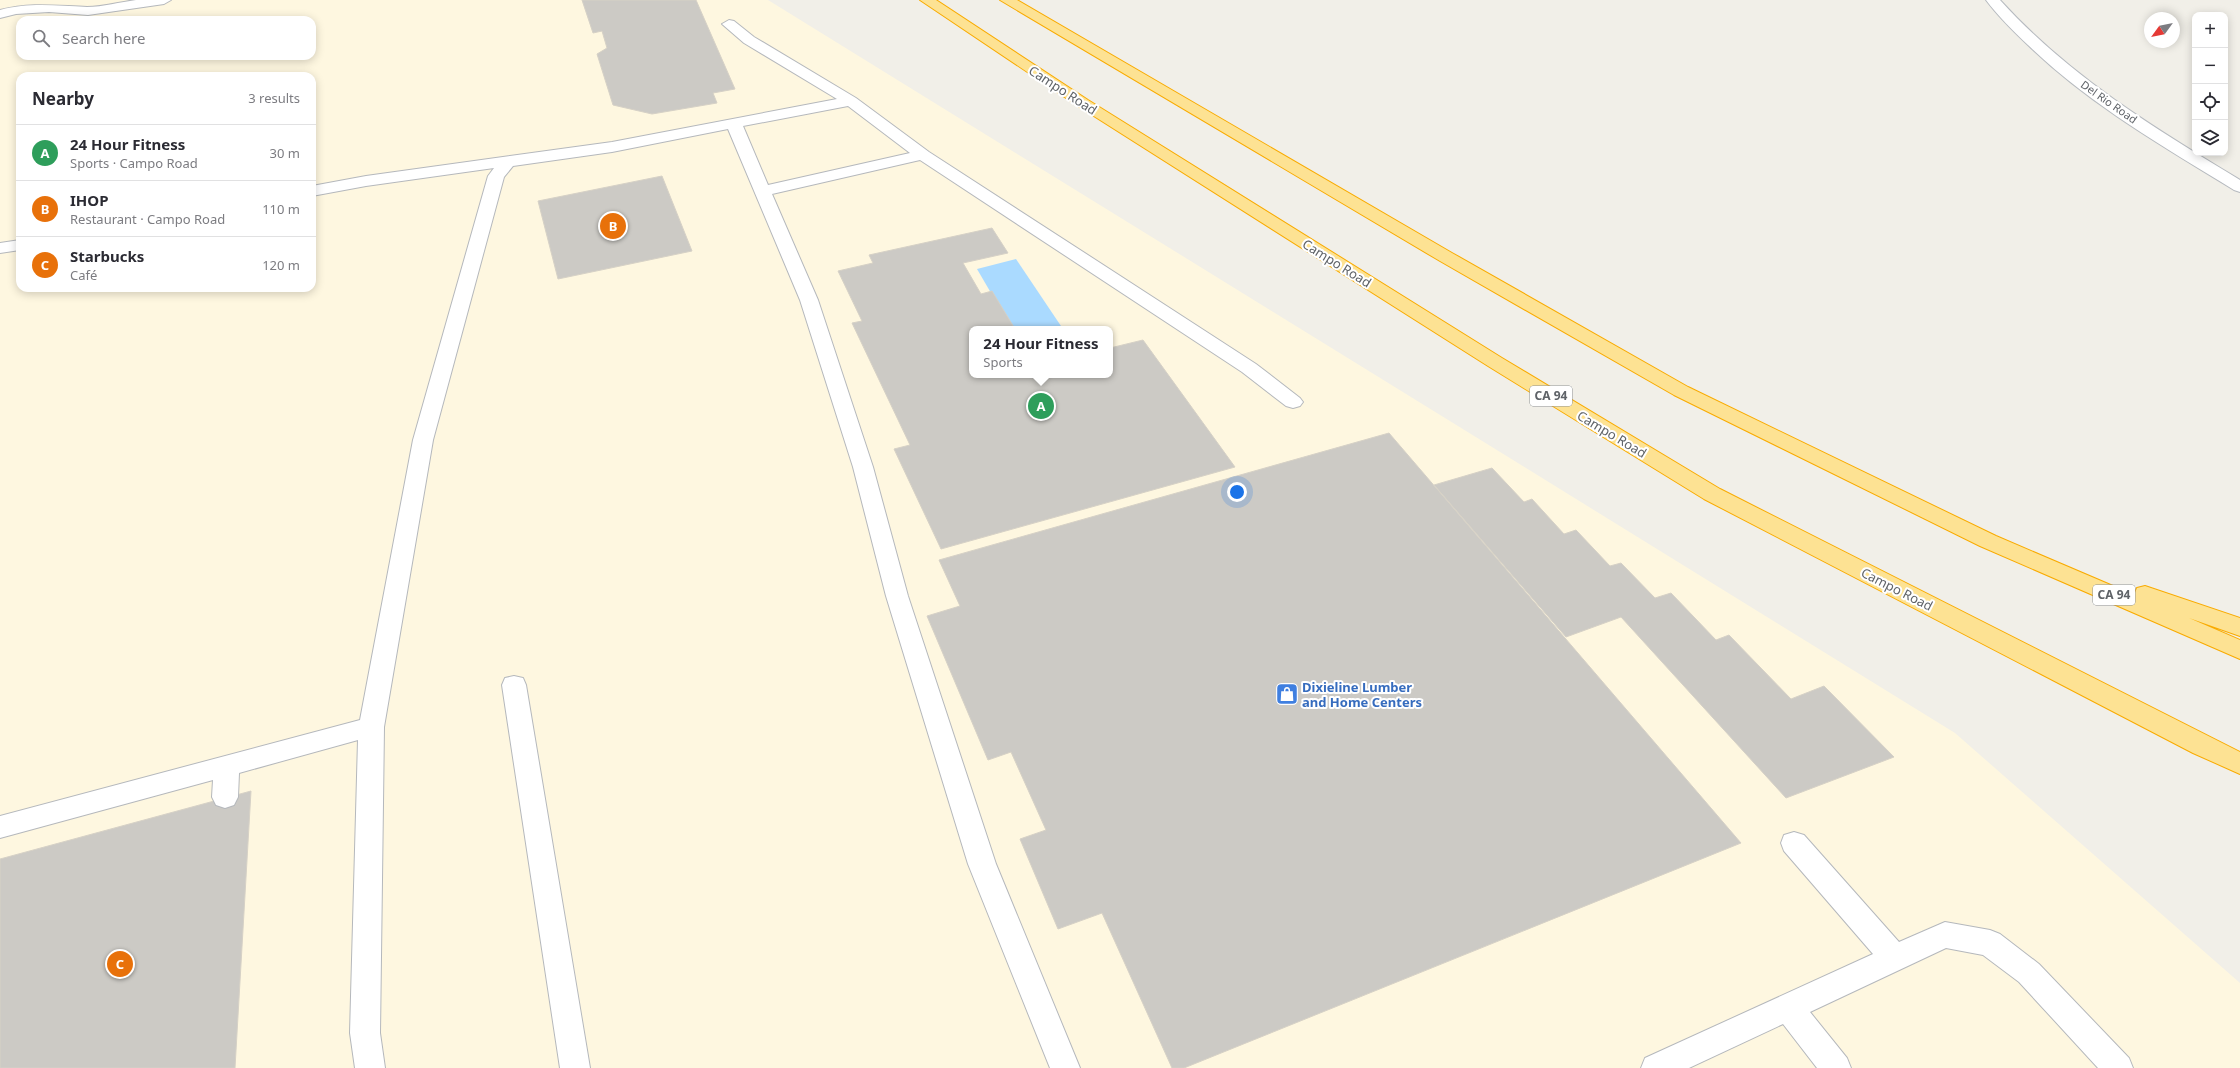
<!DOCTYPE html>
<html lang="en">
<head>
<meta charset="utf-8">
<style>
	body { margin:0; font-family:"Noto Sans",sans-serif; background:#f2f2f3; color:#2b2b33 }
	.controls { position:absolute; right:12px; top:12px; display:grid; overflow:hidden; border-radius:8px; box-shadow:0 2px 10px #0003 }
	.controls button { width:36px; height:36px; display:grid; place-items:center; padding:0; border:0; border-bottom:1px solid #e1e1e2; background:#fff; color:#2b2b33; font:20px sans-serif }
	.compass { position:absolute; left:2144px; top:12px; width:36px; height:36px; border-radius:50%; background:#fff; box-shadow:0 2px 10px #0003; rotate:237deg }
	.you { position:absolute; left:1237px; top:492px; width:14px; height:14px; margin:-10px; border:3px solid #fff; border-radius:50%; background:#1a73e8; box-shadow:0 0 0 6px #1a73e833 }
	.badge { display:grid; place-items:center; width:26px; height:26px; border-radius:50%; background:#ea4335; color:#fff; font-size:13px; font-weight:700 }
	.pin { position:absolute; translate:-50% -50%; border:2px solid #fff; box-shadow:0 1px 4px #0006 }
	.popup { position:absolute; left:969px; top:326px; width:144px; height:52px; box-sizing:border-box; display:grid; place-content:center; border-radius:8px; background:#fff; filter:drop-shadow(0 1px 3px #0005); font-size:13px; white-space:nowrap; color:#7c7c81 }
	.popup b { font-size:15px; color:#2b2b33 }
	.popup::after { content:''; position:absolute; left:50%; top:100%; margin-left:-8px; border:8px solid transparent; border-top-color:#fff }
	.list { margin:0; padding:0; list-style:none }
	h2 { display:flex; justify-content:space-between; align-items:center; height:52px; margin:0; padding:0 16px; font-size:17px }
	h2 small { font-size:13px; font-weight:400; color:#7c7c81 }
	.list li { display:grid; grid-template-columns:26px 1fr auto; gap:12px; align-items:center; box-sizing:border-box; height:56px; padding:0 16px; border-top:1px solid #e1e1e2 }
	.list b { display:block; font-size:15px; white-space:nowrap }
	.list p { margin:0; font-size:13px; white-space:nowrap; color:#7c7c81 }
	.list em { font-size:13px; font-style:normal; color:#7c7c81 }
	.icon { flex:none; width:22px; height:22px; fill:none; stroke:currentColor; stroke-width:2; stroke-linecap:round; stroke-linejoin:round }
	.map { position:relative; flex:none; width:2240px; height:1068px; overflow:hidden }
	.search { position:absolute; background:#fff; box-shadow:0 2px 10px #0003; left:16px; top:16px; width:300px; height:44px; display:flex; align-items:center; gap:10px; box-sizing:border-box; padding:0 14px; border-radius:12px; color:#7c7c81; font-size:15px }
	.panel { position:absolute; background:#fff; box-shadow:0 2px 10px #0003; left:16px; top:72px; width:300px; height:220px; border-radius:12px }
	.map>svg:first-child { display:block }
	.commercial { fill:#fef7e0; fill-rule:evenodd }
	.water { fill:#aadaff }
	.building { fill:#cccac5; stroke:#d6d1c6 }
	.lines { fill:none; stroke-linecap:round; stroke-linejoin:round }
	.lane-casing { stroke:#b5b8bc; stroke-width:2 }
	.secondary-casing { stroke:#b6babf; stroke-width:2 }
	.highway-casing { stroke:#f9ab00; stroke-width:2 }
	.lane { fill:#fff; fill-rule:evenodd }
	.secondary { fill:#fff; fill-rule:evenodd }
	.highway { fill:#fde293; fill-rule:evenodd }
	.labels { text-anchor:middle; stroke-width:4; stroke-linejoin:round; paint-order:stroke }
	.far-street-label { font-size:11px; fill:#5f6368; stroke:#fff }
	.shield { fill:#fff; stroke:#8f9295; stroke-width:1 }
	.shield-label { font-size:12px; font-weight:bold; fill:#5f6368 }
	.street-label { font-size:13px; fill:#5f6368; stroke:#fff }
	.shop-label { font-size:13px; font-weight:bold; fill:#366cbe; stroke:#fff; text-anchor:start }
</style>
</head>
<body>
<div class="map">
<svg width="2240" height="1068" viewBox="0 0 2240 1068">
	<rect width="100%" height="100%" fill="#f1efe8"/>
	<path class="commercial" d="M0 0H768L1955 733 2240 983V1068H0ZM20 20H312V56H20ZM20 76H312V288H20ZM972 329H1110V375H972Z"/>
	<path class="water" d="M1016 259 1063 329H1012L977 269Z"/>
	<path class="building" d="M582 0H696L735 89 713 93 717 103 652 114 613 105 597 54 607 48 602 31 593 33Z
		M662 176 692 251 558 279 538 201Z
		M992 228 1008 253 963 263 981 294 992 291 1015 329H972V375H1110V348L1143 340 1235 467 941 549 894 449 910 445 852 323 862 321 838 271 873 263 869 255Z
		M1389 433 1741 843 1184 1068H1172L1102 913 1058 929 1020 839 1046 830 1011 752 988 760 927 616 960 606 939 560Z
		M1492 468 1524 502 1532 499 1564 534 1576 530 1610 566 1621 563 1655 598 1671 593 1716 640 1729 635 1791 699 1824 686 1894 757 1786 798 1621 617 1566 637 1434 485Z
		M251 791 235 1068H0V859Z"/>
	<g class="lines">
		<g class="lane-casing">
			<path id="lane" d="M136 0H171L164 4 88 15 49 12 16 14 0 18V10C31 2 56 6 87 7 103 7 120 2 136 0Z
				M729 20 734 21 754 37 856 98 929 152 1256 364 1300 398 1303 402 1300 406 1293 408 1286 406 1242 372 920 160 772 194 818 300 873 467 908 596 996 864 1080 1068H1050L968 864 886 596 853 467 800 300 728 129 612 152 513 166 504 177 433 440 384 727 380 1033 385 1068H355L350 1033 358 740 239 773 238 797 234 805 225 808 216 805 212 797 213 780 0 838V816L360 720 413 440 488 176 494 168 366 186 312 196V186L366 176 612 142 837 99 744 43 722 24ZM848 106 910 153 768 185 743 126Z
				M20 240V250L0 253V243Z
				M514 676 523 678 526 685 590 1068H560L502 685 505 678Z
				M1794 832 1804 835 1899 942 1945 922 1990 930 2000 934 2039 964 2129 1058 2133 1068H2098L2019 982 1983 955 1946 948 1810 1012 1847 1058 1851 1068H1817L1783 1024 1689 1068H1641L1645 1058 1873 954 1784 851 1781 843 1784 835Z"/>
		</g>
		<g class="secondary-casing">
			<path id="secondary" d="M1986 0H2000C2069 76 2154 128 2240 180V192L2234 190C2162 146 2089 104 2028 45 2013 31 1998 16 1986 0Z"/>
		</g>
		<g class="highway-casing">
			<path id="highway" d="M920 0H936L1088 100 1502 358 1720 489 2240 752V774L2193 753 1704 499 1488 366 1078 106Z
				M1000 0H1017L1452 253 1688 387 1996 536 2134 595 2137 588 2145 586 2240 618V636L2189 618 2240 640V659L1980 546 1674 395 1440 261Z"/>
		</g>
		<use href="#lane" class="lane"/>
		<use href="#secondary" class="secondary"/>
		<use href="#highway" class="highway"/>
	</g>
	<defs>
		<g id="shop-square" transform="scale(1.15)"><rect x="-9" y="-9" width="18" height="18" rx="4" fill="#3f7fe0" stroke="#fff"/><path d="M-5-2.5h2.3a2.7 3.5 0 0 1 5.4 0H5L5.5 6h-11ZM-1.5-2.5h3a1.5 2.3 0 0 0-3 0Z" fill="#fff"/></g>
	</defs>
	<g fill-rule="evenodd">
		<use href="#shop-square" x="1287" y="694"/>
	</g>
	<g class="labels">
		<g class="far-street-label">
			<text transform="translate(2109 102) rotate(35)" y="4">Del Rio Road</text>
		</g>
		<g class="shield">
			<rect x="1530" y="386" width="42" height="20" rx="3"/>
			<rect x="2093" y="585" width="42" height="20" rx="3"/>
		</g>
		<g class="shield-label">
			<text x="1551" y="400">CA 94</text>
			<text x="2114" y="599">CA 94</text>
		</g>
		<g class="street-label">
			<text transform="translate(1063 90) rotate(33)" y="5">Campo Road</text>
			<text transform="translate(1337 263) rotate(32)" y="5">Campo Road</text>
			<text transform="translate(1612 434) rotate(31)" y="5">Campo Road</text>
			<text transform="translate(1897 589) rotate(27)" y="5">Campo Road</text>
		</g>
		<g class="shop-label">
			<text x="1302" y="692">Dixieline Lumber<tspan x="1302" dy="15">and Home Centers</tspan></text>
		</g>
	</g>
</svg>
<div class="controls">
<button>+</button>
<button>−</button>
<button><svg class="icon" aria-label="locate" viewBox="0 0 24 24"><circle cx="12" cy="12" r="6"/><path d="M12 2v4M12 18v4M2 12h4M18 12h4"/></svg></button>
<button><svg class="icon" aria-label="layers" viewBox="0 0 24 24"><path d="M12 4l9 5-9 5-9-5zM3 14l9 5 9-5"/></svg></button>
</div>
<svg class="compass" viewBox="-18 -18 36 36"><path d="M0-13l5 13h-10z" fill="#e53935"/><path d="M0 13l5-13h-10z" fill="#7c7c81"/></svg>
<div class="you"></div>
<div class="pin badge" style="left:1041px;top:406px;background:#2e9e5b">A</div>
<div class="popup"><b>24 Hour Fitness</b>Sports</div>
<div class="pin badge" style="left:613px;top:226px;background:#e8710a">B</div>
<div class="pin badge" style="left:120px;top:964px;background:#e8710a">C</div>
<div class="search"><svg class="icon" aria-label="search" viewBox="0 0 24 24"><circle cx="10" cy="10" r="6"/><path d="M15 15l6 6"/></svg>Search here</div>
<section class="panel">
<h2>Nearby<small>3 results</small></h2>
<ul class="list">
<li><span class="badge" style="background:#2e9e5b">A</span><div><b>24 Hour Fitness</b><p>Sports · Campo Road</p></div><em>30 m</em></li>
<li><span class="badge" style="background:#e8710a">B</span><div><b>IHOP</b><p>Restaurant · Campo Road</p></div><em>110 m</em></li>
<li><span class="badge" style="background:#e8710a">C</span><div><b>Starbucks</b><p>Café</p></div><em>120 m</em></li>
</ul>
</section>
</div>
</body>
</html>
